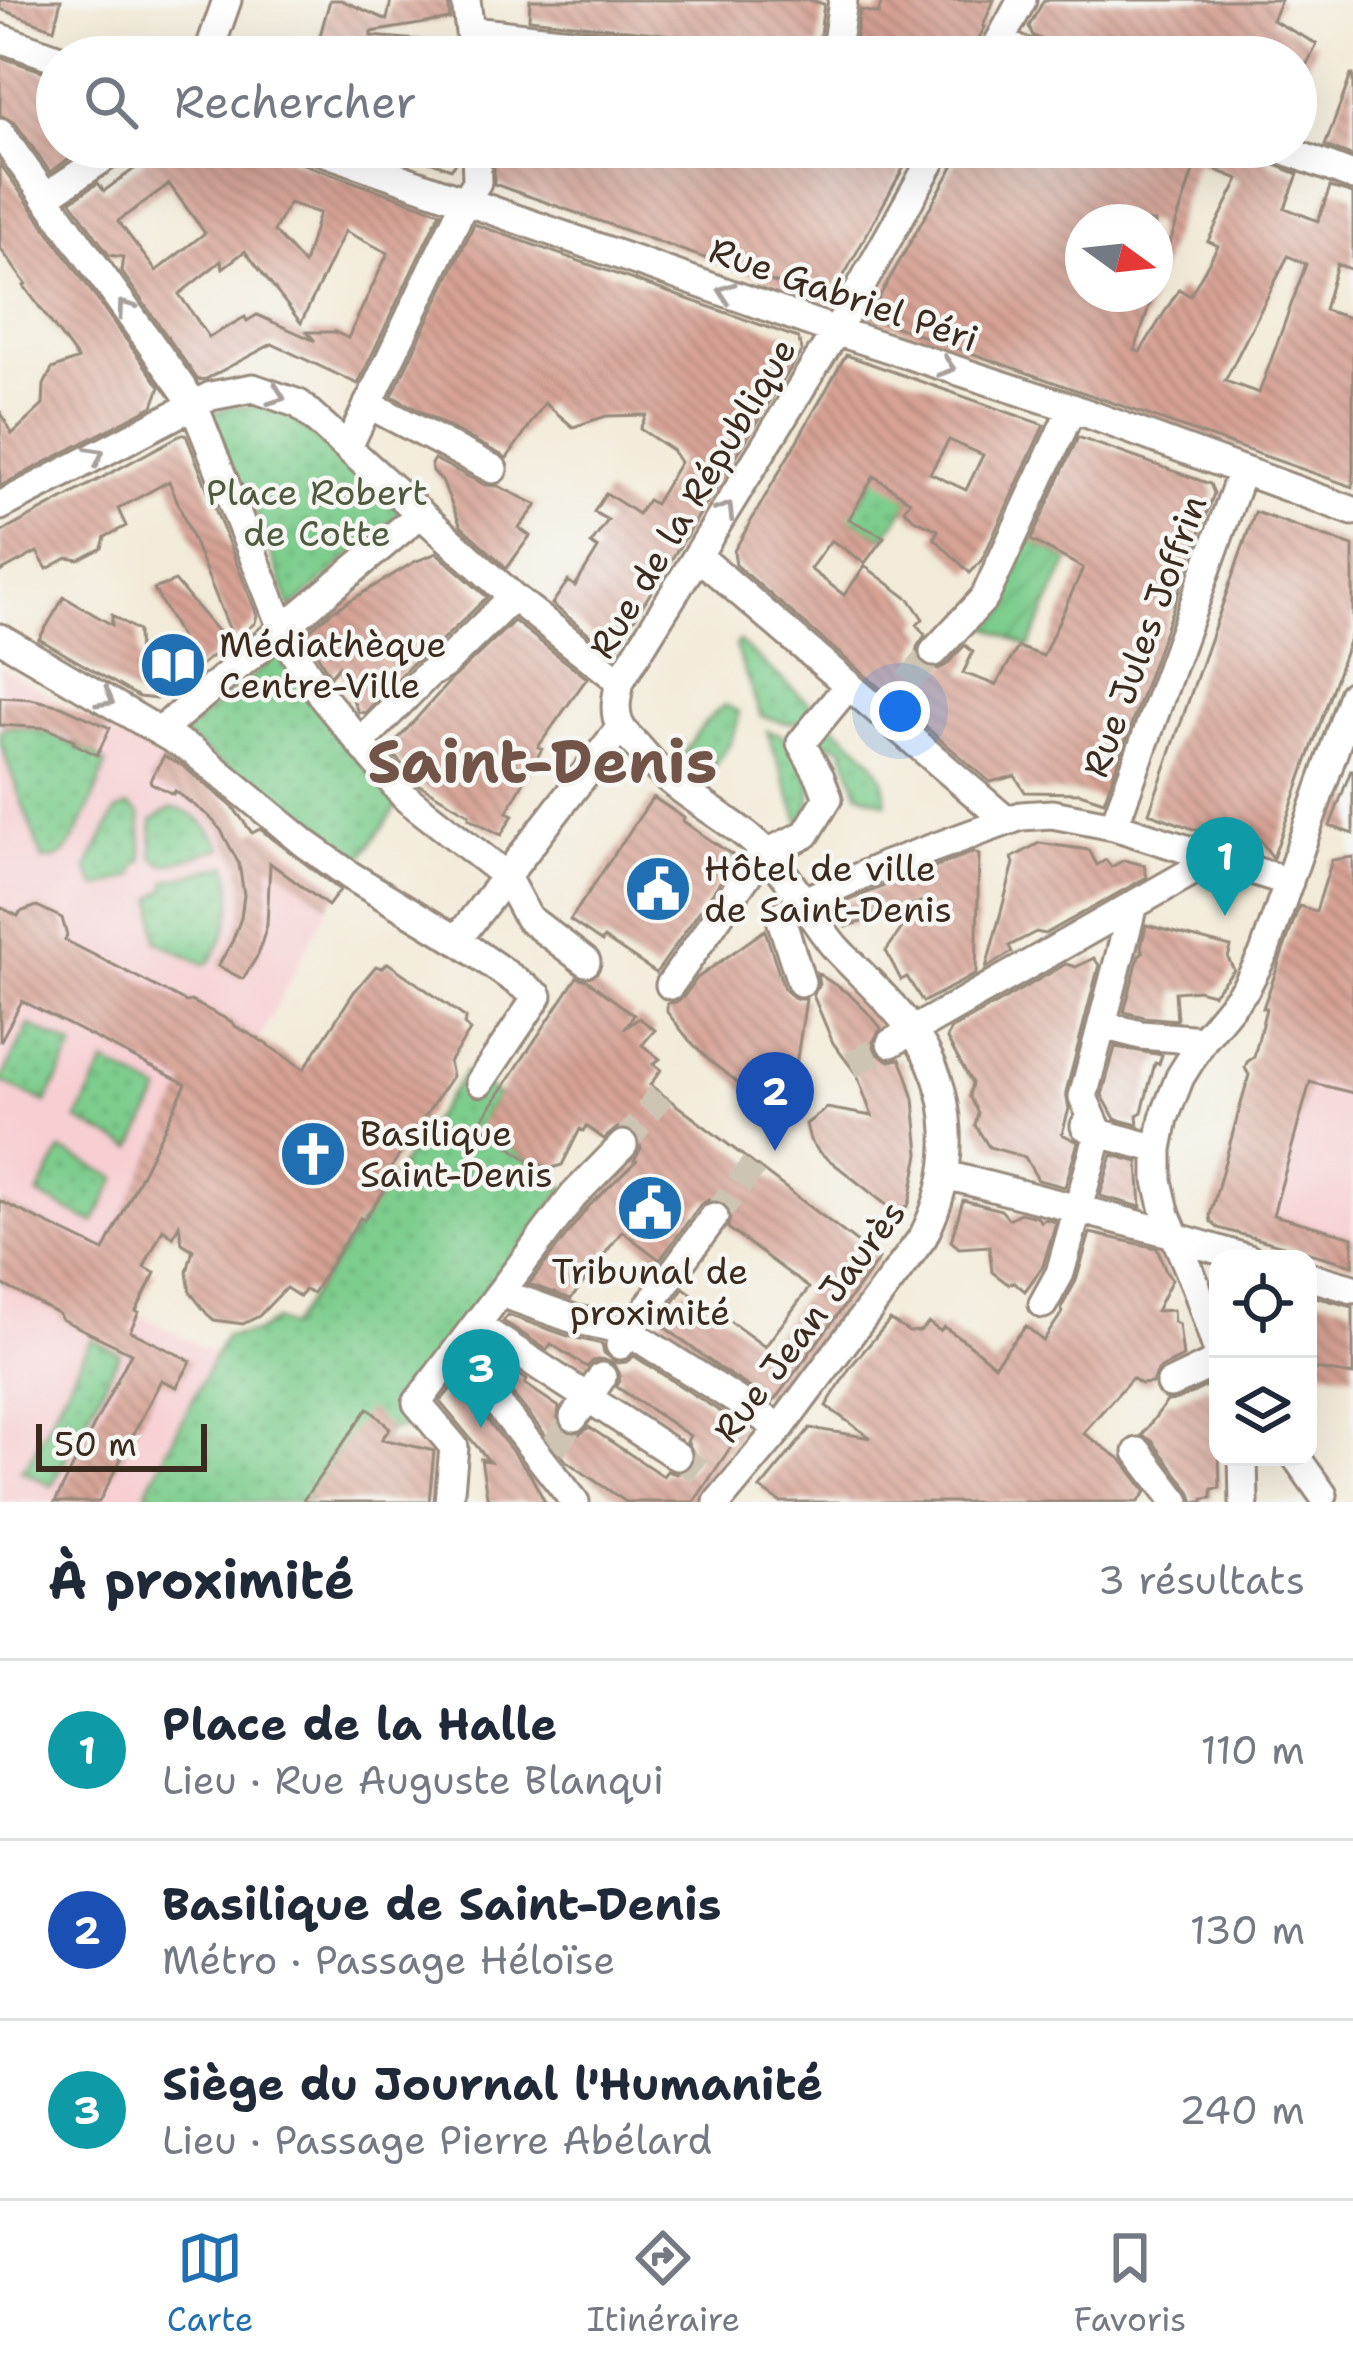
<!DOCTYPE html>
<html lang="fr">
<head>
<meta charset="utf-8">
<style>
	body { margin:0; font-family:"Shantell Sans",sans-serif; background:#f2f2f3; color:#1f2937 }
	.controls { position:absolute; right:36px; bottom:36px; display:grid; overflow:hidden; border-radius:24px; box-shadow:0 12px 48px #0002 }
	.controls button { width:108px; height:108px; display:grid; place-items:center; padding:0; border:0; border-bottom:3px solid #e0e1e3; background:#fff; color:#1f2937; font:60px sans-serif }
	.compass { position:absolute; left:1065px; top:204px; width:108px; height:108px; border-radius:50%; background:#fff; box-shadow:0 12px 48px #0002; rotate:105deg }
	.scale { position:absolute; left:36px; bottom:30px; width:171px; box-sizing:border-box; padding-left:12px; border:6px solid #3b2a1e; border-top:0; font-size:33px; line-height:42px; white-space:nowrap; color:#3b2a1e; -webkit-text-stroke:9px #f6f6f2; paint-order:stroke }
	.you { position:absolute; left:900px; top:711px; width:42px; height:42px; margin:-30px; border:9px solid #fff; border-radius:50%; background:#1a73e8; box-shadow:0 0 0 18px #1a73e833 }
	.badge { display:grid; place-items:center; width:78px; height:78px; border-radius:50%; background:#1f6fb2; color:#fff; font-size:39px; font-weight:700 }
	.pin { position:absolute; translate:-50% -99px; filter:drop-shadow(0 3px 6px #0008) }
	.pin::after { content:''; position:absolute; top:63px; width:42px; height:36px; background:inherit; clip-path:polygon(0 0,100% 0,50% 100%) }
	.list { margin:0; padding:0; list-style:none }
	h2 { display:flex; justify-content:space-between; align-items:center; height:156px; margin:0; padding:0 48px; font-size:51px }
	h2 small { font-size:39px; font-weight:400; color:#747a83 }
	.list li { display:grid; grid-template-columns:78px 1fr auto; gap:36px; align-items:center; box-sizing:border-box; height:180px; padding:0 48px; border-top:3px solid #e0e1e3 }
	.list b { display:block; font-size:45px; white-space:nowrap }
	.list p { margin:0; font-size:39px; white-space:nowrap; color:#747a83 }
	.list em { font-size:39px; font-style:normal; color:#747a83 }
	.icon { flex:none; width:66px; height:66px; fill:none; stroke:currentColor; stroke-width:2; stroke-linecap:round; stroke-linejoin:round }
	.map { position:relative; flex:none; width:1353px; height:1502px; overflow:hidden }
	.search { position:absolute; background:#fff; box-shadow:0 12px 48px #0002; left:36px; right:36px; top:36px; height:132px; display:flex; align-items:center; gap:30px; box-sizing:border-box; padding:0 42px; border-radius:66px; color:#747a83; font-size:45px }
	.sheet { height:696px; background:#fff }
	nav { display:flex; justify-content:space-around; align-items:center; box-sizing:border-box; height:168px; border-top:3px solid #e0e1e3; background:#fff; font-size:33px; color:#747a83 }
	nav a { display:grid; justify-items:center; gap:6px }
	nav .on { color:#1f6fb2 }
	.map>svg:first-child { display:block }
	.built { fill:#f7cfd3 }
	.grass { fill:url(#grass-dots); stroke:#5c7c56; stroke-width:3 }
	.garden { fill:url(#garden-furrows); stroke:#5c7c56; stroke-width:3 }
	.building { fill:url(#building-back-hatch); fill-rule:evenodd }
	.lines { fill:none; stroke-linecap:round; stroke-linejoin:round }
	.minor-tunnel { stroke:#cec4b4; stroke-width:27; stroke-dasharray:27 14; stroke-linecap:butt }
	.minor-casing { stroke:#978a7c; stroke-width:33 }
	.minor { stroke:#fff; stroke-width:27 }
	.oneway { stroke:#a79f9a }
	.labels { text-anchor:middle; stroke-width:9; stroke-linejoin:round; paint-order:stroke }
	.street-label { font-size:36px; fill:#3b2a1e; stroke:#f6f6f2 }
	.park-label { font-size:36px; fill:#4f5b3f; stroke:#f6f6f2 }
	.poi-label { font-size:36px; fill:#3b2a1e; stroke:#f6f6f2; text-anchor:start }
	.town-label { font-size:60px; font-weight:bold; fill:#725448; stroke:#f6f6f2 }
</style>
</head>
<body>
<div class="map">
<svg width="1353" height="1502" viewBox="0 0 1353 1502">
	<defs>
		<pattern id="grass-dots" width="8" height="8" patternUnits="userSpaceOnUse" patternTransform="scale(3)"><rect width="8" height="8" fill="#7dcd8d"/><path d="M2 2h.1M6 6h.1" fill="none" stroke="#6db079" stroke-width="1.8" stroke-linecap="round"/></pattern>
		<pattern id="garden-furrows" width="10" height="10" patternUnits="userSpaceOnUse" patternTransform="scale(3)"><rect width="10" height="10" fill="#7dcd8d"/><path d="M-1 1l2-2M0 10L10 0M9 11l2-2" fill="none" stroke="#6db079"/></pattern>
		<pattern id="building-back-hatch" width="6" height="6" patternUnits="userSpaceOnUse" patternTransform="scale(3)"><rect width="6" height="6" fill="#d7a395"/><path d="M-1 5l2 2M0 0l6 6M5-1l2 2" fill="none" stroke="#b08579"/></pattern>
	</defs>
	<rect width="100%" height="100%" fill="#f6f6f2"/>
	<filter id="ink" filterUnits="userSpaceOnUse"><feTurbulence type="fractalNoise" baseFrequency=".00833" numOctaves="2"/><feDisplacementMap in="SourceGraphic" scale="24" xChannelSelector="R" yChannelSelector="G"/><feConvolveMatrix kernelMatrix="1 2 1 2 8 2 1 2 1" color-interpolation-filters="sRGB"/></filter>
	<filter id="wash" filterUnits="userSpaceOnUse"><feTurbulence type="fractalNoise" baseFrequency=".004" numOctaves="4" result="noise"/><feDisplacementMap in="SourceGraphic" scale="48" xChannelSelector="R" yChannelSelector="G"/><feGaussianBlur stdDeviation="2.7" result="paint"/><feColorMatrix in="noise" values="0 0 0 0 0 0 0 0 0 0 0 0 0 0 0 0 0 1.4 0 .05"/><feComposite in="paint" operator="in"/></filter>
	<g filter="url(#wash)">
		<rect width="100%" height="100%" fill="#f3ebd9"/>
		<path class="built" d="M0 666 72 710 109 728V732L119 737 123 735 150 749 151 754 160 758 164 756 187 768 224 797 252 833 262 828 341 889 328 906 220 1116 142 1240 155 1246 145 1267 155 1273 136 1310 138 1314 216 1355 141 1502H0Z
			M1304 1019 1353 1033V1265L1244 1235Z"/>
		<path class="grass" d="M269 406 294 420 402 511 291 609 257 515 244 498 209 415 229 407Z
			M875 476 925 481 884 538 840 514 855 501 859 503Z
			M738 641 816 709C801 731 784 722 761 716L735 646Z
			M283 651 399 803 356 866 182 734Z
			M725 705 739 712C738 738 716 765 700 784L691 785 677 774C681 751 705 718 725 705Z
			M828 721C855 744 889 764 886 803L858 792 842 747 815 740Z
			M10 727 45 732 98 756 99 760 106 763C100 783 77 843 62 855 55 860 51 859 43 860L0 742V730Z
			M767 731 785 736C809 774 822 781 801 826Z
			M128 806 140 814 143 861 136 865 134 876 100 887 95 886 87 869 116 811Z
			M172 808C196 810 210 829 223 848L165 865 153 858 152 820Z
			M228 865C237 901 230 931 210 962L204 964 157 941 154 897 165 890 167 881Z
			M29 1025 74 1047 46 1103 1 1081Z
			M105 1063 161 1092 133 1148 77 1120Z
			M465 1072 498 1095 480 1124 565 1188 404 1405 402 1429H390L366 1461 308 1502H166L146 1492 225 1336 255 1333 275 1320 289 1328Z
			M61 1150 117 1178 94 1223 38 1195Z
			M91 1339 120 1354 52 1486 20 1470 28 1463Z"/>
		<path class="garden" d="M1026 537 1069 560 1029 647 986 626Z"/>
		<g id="blocks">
			<path class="building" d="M0 0H61L54 29 0 9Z
				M330 0H341L387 20 391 0H448L450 19 371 32V36L453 43 455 57H314Z
				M530 0H809L824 4 817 57H795L721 50 717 43 707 39 529 19Z
				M882 0H994L983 26 985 27 969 57H853L860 10 878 14Z
				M1044 0H1281L1272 20 1317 44 1296 86V57H1085L1033 36 1029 26Z
				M0 57 57 76V147H71L76 154 50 172 15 123 0 115Z
				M1351 75H1353V157L1325 146Z
				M138 147H255L440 212 358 384 272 344 206 379 198 380 121 271 123 257 109 255 71 201 98 183 104 191 145 161ZM169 184 205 233 156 271 118 221ZM289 203 319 213 304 264 274 231ZM345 231 388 253 348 338 335 332H307L315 341 257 315 247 321 245 317 209 337 179 294 221 261 223 268 245 251 301 323Z
				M397 147H458V160L451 169 396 149Z
				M494 147H915L832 297 824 300 494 184Z
				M964 147H1252L1259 150 1270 163 1298 174 1285 208 1318 221 1330 187 1353 194V270L1337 264 1324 310 1353 319V487L868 317ZM1196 162 1239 179 1208 241 1218 246 1190 296 1179 289 1140 352 1135 350 1153 294H1083V222H1155V275L1159 276ZM1288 256 1306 264 1259 393 1225 381Z
				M0 164 160 387 153 406 0 486V411L12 434 43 405 44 385 52 369 78 359 24 286 26 284 0 248Z
				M474 224 798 338 802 350 613 653 552 604 568 581 575 586 598 549 591 544 608 520 594 512 606 493 638 514 648 500 655 504 680 462 672 450 640 429 646 415 606 416 573 427 545 403 507 458 392 396Z
				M846 355 1044 425 982 560 970 573 934 538 938 530 914 519 904 509 910 501 874 476 849 519 884 537 865 563 831 540 810 569 844 595 865 566 910 600 923 619 917 625 925 635 917 647V656L921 664 929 669H938L946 665 965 645 973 652 963 673 996 685 1018 647 1043 656 1083 568 1031 540 1078 437 1210 484 1214 493 1104 801 1080 793 1025 792 1015 776 990 782 736 565 734 551ZM949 440 983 455 966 490 930 473Z
				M183 434 186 435 257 615 255 623 234 640 169 481 118 509 126 526 105 537 102 548 79 560 67 558 47 569 37 552 0 572V533Z
				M434 459 485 485 498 486 537 505 519 528 530 536 507 568 461 526 442 481 432 470 431 464Z
				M1255 512 1353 546V630L1273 858 1251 827 1227 841 1149 813Z
				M437 553 487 597 430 652 414 662 365 713 358 712 339 666 330 676 305 634 331 612 414 562Z
				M175 581 228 644 156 699 139 697 39 639 64 597 112 625V615L138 631 139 663 162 646 197 667 154 589Z
				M514 621 587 678 538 747 542 749 507 812 513 815 501 835 469 818V814L418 784 389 749 449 682Z
				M0 697 31 699 61 706 110 728 97 755 73 743 74 740 46 728 0 725Z
				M164 756 183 766 233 807 252 833 260 829 340 890 328 906 270 863 267 925 258 955 243 979 218 966 232 942 241 918 244 895 239 864 221 830 209 816 175 791 173 794 151 783 150 780Z
				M1351 770H1353V834L1330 826Z
				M653 797 684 818 683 821 701 834 737 858 656 973 604 938 602 942 570 920Z
				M1039 843 1089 850 1097 865 1106 860 1111 867 1124 860 1144 865 1147 877 1045 934 1036 932 1009 946 1012 952 986 968 1014 863 1012 858Z
				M974 852 979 855 976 974 923 1002 907 977 901 980 886 951 920 902 846 927 841 907 843 903 891 883Z
				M1353 857V1093L1310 1082 1273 1215 1353 1237V1265L1218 1228 1211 1222 1210 1215 1249 1075 1245 1068 1247 1062 1254 1057 1266 1008H1263L1299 906 1316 911 1332 860Z
				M37 906 62 918 67 936 65 940 186 1002 191 1001 232 1022 235 1026 257 1038 304 1069 354 992 376 966 381 968 388 963 452 1008 466 1018 464 1024 470 1031 449 1062 452 1076 388 1172 390 1174 387 1178 391 1180 364 1220 360 1218 313 1293 304 1290 300 1297 286 1288 259 1316 243 1324 214 1320 207 1314 190 1292 187 1272 193 1250 182 1243 179 1225 173 1237 163 1229 144 1267 155 1273 136 1311 139 1312 130 1331 191 1361 177 1387 161 1380 99 1502H55L131 1353 61 1319 59 1314 0 1283V1201L104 1251 186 1084 22 1001 0 1042V907L18 916 20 912Z
				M1146 925 1231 947 1228 958 1234 970 1213 994 1198 990 1175 992 1177 1020 1144 1017 1124 1012 1139 955 1143 952 1141 947Z
				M765 930 784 989 796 999H806L794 1078 775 1127 735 1080 711 1062 689 1040 667 1012V1006L668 1003 676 1002 684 996 697 978Z
				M1094 958 1099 965 1066 1092 1069 1109 1062 1134 1078 1142 1065 1187 1038 1180 1025 1157 989 1147 975 1125 978 1113 969 1096 972 1083 947 1039 950 1030 1066 964 1076 967Z
				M817 973 849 994 873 1018 881 1028 873 1042 876 1053 890 1061 900 1059 907 1076 914 1099 919 1154 910 1200 908 1206 894 1211 819 1152 810 1140 806 1124 827 1108 872 1116 857 1075 833 1043 813 995 819 985Z
				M577 977 587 980 634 1015 624 1029 639 1018 655 1030 642 1045 660 1059 653 1064 661 1070 650 1085 879 1259 773 1402 719 1368 659 1323 684 1288 765 1347 809 1288 728 1228 731 1211 724 1202 708 1200 700 1205 660 1260 622 1231 571 1299 529 1284 588 1207 636 1161 634 1160 641 1148 636 1133 629 1128H617L604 1139 586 1126 583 1131 580 1129 562 1165 552 1168 529 1161 479 1124Z
				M1115 1047 1162 1055 1159 1064 1155 1063 1142 1112 1137 1115 1138 1125 1115 1119 1102 1095Z
				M1112 1155 1138 1162 1141 1207 1100 1196Z
				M963 1200 1001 1210 1009 1219 1020 1213 1037 1217 1041 1222 1045 1219 1056 1222 1043 1266 1025 1291 1014 1282 1008 1284 992 1272 989 1246 959 1248 951 1241Z
				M1090 1233 1157 1248 1166 1272 1172 1279 1156 1311 1173 1310 1174 1322 1179 1324 1183 1357 1161 1368 1155 1375 1152 1383 1141 1384 1132 1378 1083 1433 1122 1460 1146 1492 1138 1502H780L760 1489 810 1428 871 1438 826 1406 851 1366 890 1320 909 1332 920 1331 929 1323 940 1331 944 1327 968 1343 994 1365 1026 1326 1043 1341 1062 1313 1061 1308 1076 1281Z
				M1308 1295 1353 1307V1375L1308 1368Z
				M508 1315 568 1336 602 1344 604 1353 617 1363 626 1362 634 1356 744 1427 694 1502H626L566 1461 481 1354 483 1351 527 1380 525 1384 559 1407 557 1424 565 1432 580 1434 589 1427 663 1476 667 1471 677 1474 686 1471 693 1465 695 1456 687 1441 690 1436 617 1387 620 1377 613 1363 602 1359 593 1361 587 1367 551 1344 547 1350 503 1321Z
				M457 1381 530 1474 545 1502H488L481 1459 489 1461 440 1402Z
				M1207 1386 1214 1397 1218 1413 1220 1488 1212 1489V1498L1203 1499V1502H1194L1190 1491 1152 1441 1142 1435 1167 1401 1178 1400Z
				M368 1408 390 1428 382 1439 434 1451 429 1502H302Z"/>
		</g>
	</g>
	<g filter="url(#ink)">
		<use href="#blocks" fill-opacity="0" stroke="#978a7c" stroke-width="3"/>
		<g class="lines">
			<path class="minor-tunnel" d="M881 712 934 652
				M851 1065 891 1043
				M623 1145 661 1094
				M714 1217 754 1165
				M553 1449 574 1417
				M677 1456 710 1478"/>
			<g class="minor-casing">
				<path id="minor" d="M466 0 473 57
					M472 31 705 57
					M0 38 57 58
					M1000 43 1037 57
					M207 57 227 0
					M835 57 843 0
					M991 57 1022 0
					M0 133 193 403 282 628 296 656 324 699 405 797 505 875 528 918 586 962
					M311 147 836 331 1072 408 1353 511
					M1277 147 1353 176
					M45 197 120 147
					M368 404 493 469
					M348 447 465 201 477 182 476 147
					M0 506 211 396 253 388 299 404 513 597 620 681
					M698 556 1007 821
					M0 638 193 751 306 844 351 876 457 940 538 996 480 1082
					M934 652 985 597 1072 408
					M161 730 419 515
					M360 743 427 675 443 665 513 597
					M1114 826 1242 471
					M457 940 621 727
					M801 982 780 916 804 901 884 866 1021 816 1052 814 1114 826 1289 882
					M670 985 757 861 767 853 806 834 828 798 820 777 801 743 849 685
					M1102 1025 1141 1035 1203 1040
					M891 1043 1191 872 1197 854
					M1085 1126 1099 1133 1158 1149
					M946 1175 1174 1234
					M1175 1237 1249 1259
					M1308 1276 1353 1289
					M501 1293 574 1319 628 1331 780 1428
					M1043 1304 1060 1273 1099 1133 1083 1097 1133 905
					M478 1326 677 1456
					M620 1345 714 1217
					M457 1352 575 1502
					M1218 1352 1196 1286 1166 1215 1158 1181V1149L1164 1118 1180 1077 1203 1040 1245 989 1264 953 1353 695
					M1170 1384 1218 1361
					M574 1417 602 1377
					M1138 1452 1176 1502
					M1243 1457 1244 1502
					M1296 1457 1323 1495
					M449 1502 454 1447 417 1403 574 1195 623 1145
					M718 1502 780 1428 923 1237C957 1170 957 1091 911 1029 889 999 861 975 836 948 810 918 793 880 765 852 735 821 694 803 663 774 654 766 646 756 638 747 633 741 624 734 620 726 613 711 617 696 620 681L836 331 939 147"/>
			</g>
			<use href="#minor" class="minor"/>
		</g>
		<defs><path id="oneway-chevron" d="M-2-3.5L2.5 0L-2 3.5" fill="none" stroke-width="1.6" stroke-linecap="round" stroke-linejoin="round" transform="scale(3)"/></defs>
		<g class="oneway">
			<use href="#oneway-chevron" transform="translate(726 292) rotate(-161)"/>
			<use href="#oneway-chevron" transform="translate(125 308) rotate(-126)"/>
			<use href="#oneway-chevron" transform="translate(947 367) rotate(18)"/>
			<use href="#oneway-chevron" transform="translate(277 396) rotate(20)"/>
			<use href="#oneway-chevron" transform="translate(96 455) rotate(-28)"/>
			<use href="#oneway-chevron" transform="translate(726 510) rotate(-58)"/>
			<use href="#oneway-chevron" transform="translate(106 699) rotate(30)"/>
		</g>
	</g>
	<defs>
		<g id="library-disc" transform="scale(3.45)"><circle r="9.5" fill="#1f6fb2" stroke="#f6f6f2"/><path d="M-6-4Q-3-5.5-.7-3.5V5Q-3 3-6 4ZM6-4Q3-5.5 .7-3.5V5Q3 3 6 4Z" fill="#fff"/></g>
		<g id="civic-disc" transform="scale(3.45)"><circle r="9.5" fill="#1f6fb2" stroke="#f6f6f2"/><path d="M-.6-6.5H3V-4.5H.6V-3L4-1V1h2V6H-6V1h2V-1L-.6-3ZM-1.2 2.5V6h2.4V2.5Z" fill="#fff"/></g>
		<g id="church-disc" transform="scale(3.45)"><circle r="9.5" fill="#1f6fb2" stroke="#f6f6f2"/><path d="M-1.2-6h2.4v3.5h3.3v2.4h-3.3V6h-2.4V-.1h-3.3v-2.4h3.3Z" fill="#fff"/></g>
	</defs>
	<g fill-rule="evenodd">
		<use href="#library-disc" x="173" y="665"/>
		<use href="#civic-disc" x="658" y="889"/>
		<use href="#church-disc" x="313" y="1154"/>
		<use href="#civic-disc" x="650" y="1208"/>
	</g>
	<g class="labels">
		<g class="street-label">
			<text transform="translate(844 294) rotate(19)" y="13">Rue Gabriel Péri</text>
			<text transform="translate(692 498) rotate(-59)" y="13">Rue de la République</text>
			<text transform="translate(1144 636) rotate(-70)" y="13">Rue Jules Joffrin</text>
			<text transform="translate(809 1321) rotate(-53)" y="13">Rue Jean Jaurès</text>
		</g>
		<g class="park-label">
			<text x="317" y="505">Place Robert<tspan x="317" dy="41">de Cotte</tspan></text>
		</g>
		<g class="poi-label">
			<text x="219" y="657">Médiathèque<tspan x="219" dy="41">Centre-Ville</tspan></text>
			<text x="704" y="881">Hôtel de ville<tspan x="704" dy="41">de Saint-Denis</tspan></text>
			<text x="360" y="1146">Basilique<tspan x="360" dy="41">Saint-Denis</tspan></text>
			<text x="650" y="1284" text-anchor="middle">Tribunal de<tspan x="650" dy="41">proximité</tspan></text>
		</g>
		<g class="town-label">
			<text x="542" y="782">Saint-Denis</text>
		</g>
	</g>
</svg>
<div class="controls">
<button><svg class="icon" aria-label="locate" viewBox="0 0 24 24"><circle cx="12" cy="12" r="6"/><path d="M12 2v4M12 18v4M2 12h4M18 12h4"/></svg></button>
<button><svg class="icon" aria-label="layers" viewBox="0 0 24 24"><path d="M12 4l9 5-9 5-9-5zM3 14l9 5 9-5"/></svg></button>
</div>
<svg class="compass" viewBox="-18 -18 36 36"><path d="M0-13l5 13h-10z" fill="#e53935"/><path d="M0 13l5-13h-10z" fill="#747a83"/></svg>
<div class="scale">50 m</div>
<div class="you"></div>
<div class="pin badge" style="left:1225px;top:916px;background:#0f9aa8">1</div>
<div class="pin badge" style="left:775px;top:1151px;background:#1a4fb4">2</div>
<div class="pin badge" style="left:481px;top:1428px;background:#0f9aa8">3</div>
<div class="search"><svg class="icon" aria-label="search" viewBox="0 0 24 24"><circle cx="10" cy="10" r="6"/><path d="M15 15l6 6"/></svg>Rechercher</div>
</div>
<section class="sheet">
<h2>À proximité<small>3 résultats</small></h2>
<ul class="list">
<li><span class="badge" style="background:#0f9aa8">1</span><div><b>Place de la Halle</b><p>Lieu · Rue Auguste Blanqui</p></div><em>110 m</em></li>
<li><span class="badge" style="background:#1a4fb4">2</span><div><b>Basilique de Saint-Denis</b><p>Métro · Passage Héloïse</p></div><em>130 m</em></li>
<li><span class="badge" style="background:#0f9aa8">3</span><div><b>Siège du Journal l'Humanité</b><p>Lieu · Passage Pierre Abélard</p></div><em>240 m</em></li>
</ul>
</section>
<nav>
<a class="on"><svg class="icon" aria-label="map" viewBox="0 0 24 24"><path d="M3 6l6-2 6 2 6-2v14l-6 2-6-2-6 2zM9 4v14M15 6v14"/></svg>Carte</a>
<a><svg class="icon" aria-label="directions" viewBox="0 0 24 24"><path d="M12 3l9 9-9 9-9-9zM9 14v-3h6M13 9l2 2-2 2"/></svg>Itinéraire</a>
<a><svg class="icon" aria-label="saved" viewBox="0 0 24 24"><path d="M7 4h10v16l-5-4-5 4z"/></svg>Favoris</a>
</nav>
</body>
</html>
